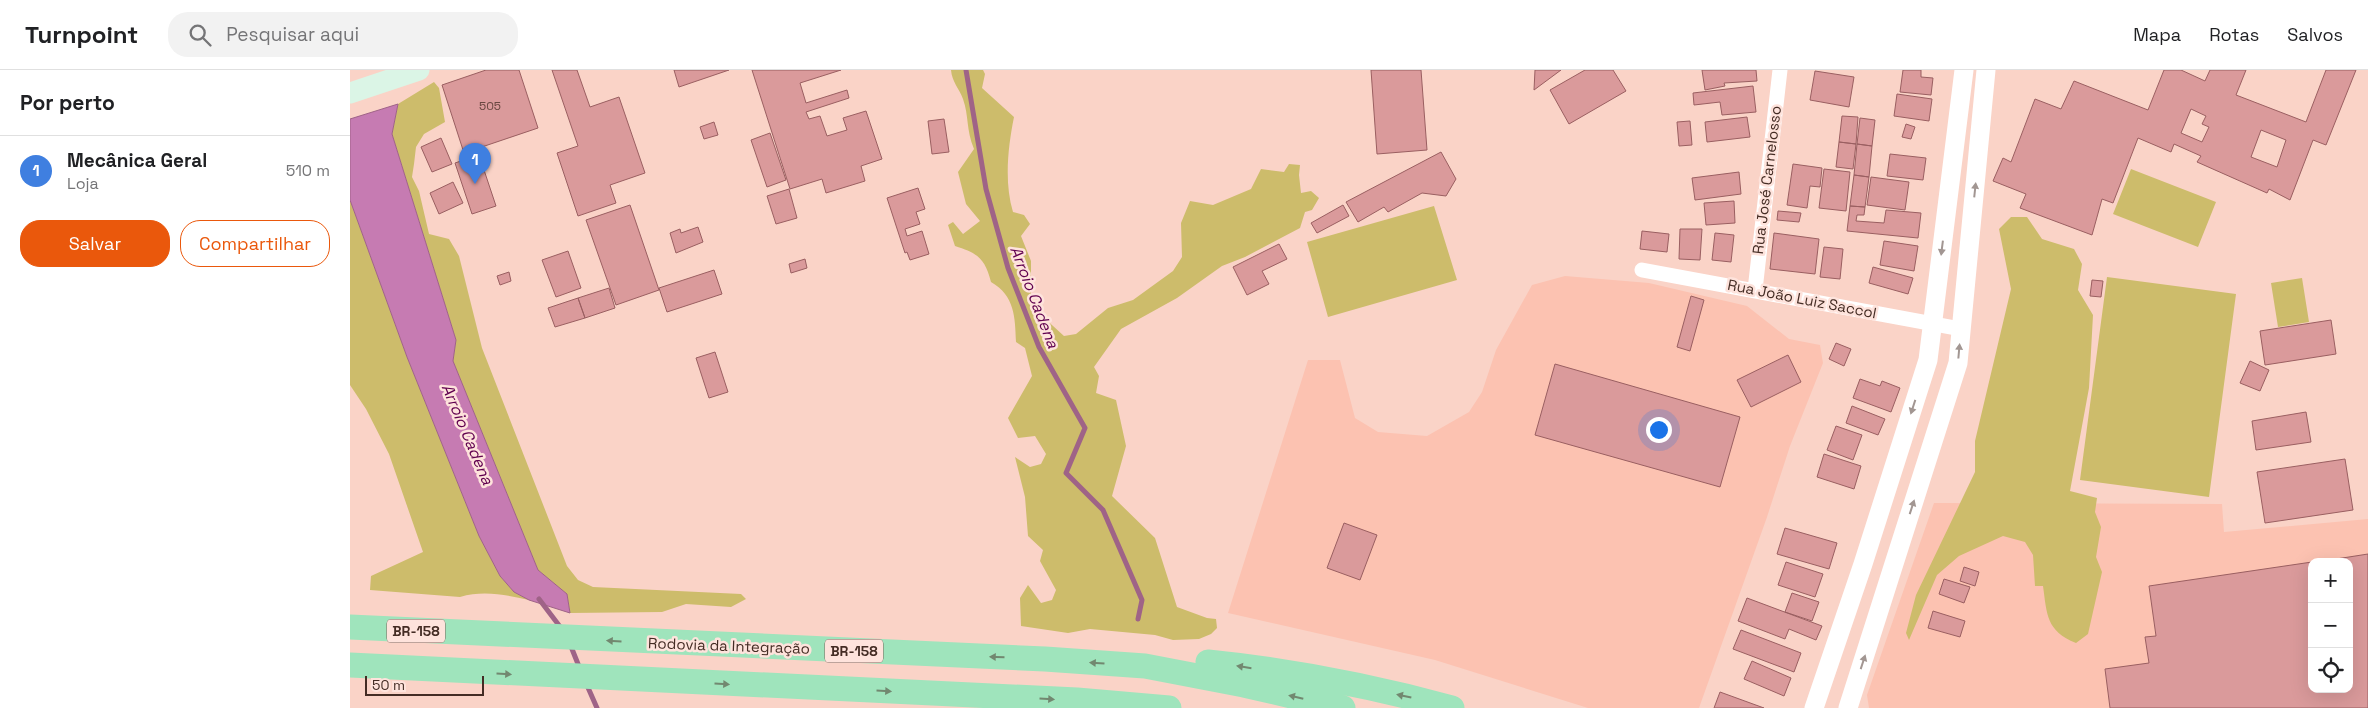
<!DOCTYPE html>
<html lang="pt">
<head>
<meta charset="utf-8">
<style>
	body { margin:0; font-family:"Space Grotesk",sans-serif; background:#f2f2f2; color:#202124 }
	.controls { position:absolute; right:15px; bottom:15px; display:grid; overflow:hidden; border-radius:10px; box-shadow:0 5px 20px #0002 }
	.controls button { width:45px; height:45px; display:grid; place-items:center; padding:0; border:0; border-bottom:1px solid #e0e0e0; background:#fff; color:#202124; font:25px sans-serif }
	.scale { position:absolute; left:15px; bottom:12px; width:119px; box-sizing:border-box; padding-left:5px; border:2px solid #442c24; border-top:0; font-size:14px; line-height:18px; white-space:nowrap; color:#442c24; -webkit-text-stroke:4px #fee3dc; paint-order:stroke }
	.you { position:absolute; left:1308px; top:359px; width:18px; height:18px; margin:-12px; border:4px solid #fff; border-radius:50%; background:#1a73e8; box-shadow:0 0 0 8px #1a73e833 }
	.badge { display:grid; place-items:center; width:32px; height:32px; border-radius:50%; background:#ea580c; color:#fff; font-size:16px; font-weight:700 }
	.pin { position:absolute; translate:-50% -41px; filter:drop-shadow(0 1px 2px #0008) }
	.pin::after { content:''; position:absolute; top:26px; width:18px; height:15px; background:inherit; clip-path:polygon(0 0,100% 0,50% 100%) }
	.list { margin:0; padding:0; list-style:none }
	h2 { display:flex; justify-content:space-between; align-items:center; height:65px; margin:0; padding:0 20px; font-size:21px }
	h2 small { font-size:16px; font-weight:400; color:#757577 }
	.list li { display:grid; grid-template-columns:32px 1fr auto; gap:15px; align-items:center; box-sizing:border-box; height:70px; padding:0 20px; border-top:1px solid #e0e0e0 }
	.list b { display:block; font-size:19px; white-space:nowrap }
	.list p { margin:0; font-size:16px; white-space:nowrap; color:#757577 }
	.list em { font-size:16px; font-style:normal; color:#757577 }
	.actions { display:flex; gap:10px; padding:15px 20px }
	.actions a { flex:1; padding:11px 0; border:1px solid #ea580c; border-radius:20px; text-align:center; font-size:18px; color:#ea580c }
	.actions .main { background:#ea580c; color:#fff }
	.icon { flex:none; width:28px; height:28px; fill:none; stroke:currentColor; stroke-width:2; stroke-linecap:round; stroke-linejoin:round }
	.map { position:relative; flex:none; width:2018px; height:638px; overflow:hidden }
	header { display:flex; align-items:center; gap:30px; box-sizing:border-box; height:70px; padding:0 25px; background:#fff; border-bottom:1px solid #e0e0e0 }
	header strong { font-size:24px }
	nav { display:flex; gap:28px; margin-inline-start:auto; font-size:18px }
	.search { width:350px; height:45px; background:#f2f2f2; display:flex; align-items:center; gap:12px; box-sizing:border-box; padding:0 18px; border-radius:20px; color:#757577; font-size:19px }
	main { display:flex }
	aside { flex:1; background:#fff }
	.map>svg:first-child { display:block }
	.built { fill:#fcc2b1; fill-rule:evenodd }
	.green { fill:#cdbc6b }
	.water { fill:#c67bb2; stroke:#9f6387 }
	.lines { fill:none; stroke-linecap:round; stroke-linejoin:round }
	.stream { stroke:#9f6387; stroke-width:5 }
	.building { fill:#da9a9b; stroke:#9a5f61; fill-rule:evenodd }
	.minor { stroke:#fff; stroke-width:15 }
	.tertiary { stroke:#fff; stroke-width:19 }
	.secondary { stroke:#dbf5e6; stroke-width:21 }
	.trunk { stroke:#9fe4bc; stroke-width:25 }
	.oneway { fill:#a29692 }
	.oneway2 { fill:#728870 }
	.labels { text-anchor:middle; stroke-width:5; stroke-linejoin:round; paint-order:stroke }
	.number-label { font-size:12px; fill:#6a4842 }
	.shield { fill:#fee3dc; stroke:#7c635b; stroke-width:1 }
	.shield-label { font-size:14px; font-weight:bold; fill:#442c24 }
	.street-label { font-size:15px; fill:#442c24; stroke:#fee3dc }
	.water-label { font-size:16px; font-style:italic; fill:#60004f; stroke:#fee3dc }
</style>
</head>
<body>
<header>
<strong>Turnpoint</strong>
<div class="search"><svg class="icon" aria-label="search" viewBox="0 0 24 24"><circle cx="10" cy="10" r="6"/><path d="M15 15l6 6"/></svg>Pesquisar aqui</div>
<nav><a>Mapa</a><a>Rotas</a><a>Salvos</a></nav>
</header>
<main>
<aside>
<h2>Por perto<small></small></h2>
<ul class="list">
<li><span class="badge" style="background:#3f7fe0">1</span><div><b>Mecânica Geral</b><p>Loja</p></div><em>510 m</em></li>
</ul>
<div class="actions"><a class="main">Salvar</a><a>Compartilhar</a></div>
</aside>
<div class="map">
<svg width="2018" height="638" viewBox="0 0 2018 638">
	<rect width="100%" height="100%" fill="#fad3c7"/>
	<path class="built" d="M1215 206 1299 213 1397 236 1439 269 1470 275 1473 293 1440 376 1417 447 1349 638H1238L1085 590 878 543 958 290H990L1005 348 1028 362 1077 366 1119 342 1132 322 1146 280 1182 215Z
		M1584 433 1872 434 1874 462 2018 449V638H1519L1517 625ZM1962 492H1999V619H1962Z"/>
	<path class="green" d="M601 0H633L635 4 632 18 664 47C658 77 654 112 663 142L674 145 680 154 671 166 681 191V225L691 245 714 266 726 264 758 238 783 230 823 201 832 187 831 153 840 131 863 135 901 119 911 99 934 102 939 94 950 95 949 105 951 123 961 121 969 128 962 140 955 142 950 158 895 187 872 196 827 228 771 259 744 297 749 306 746 323 766 330 776 376 762 426 805 468 827 537 857 548 866 549 867 558 861 564 849 569 823 570 805 565 740 559 718 563 671 556 670 528 678 515 691 533 702 530 706 520 690 491 693 480 678 466 675 427 665 387 680 397 691 394 696 384 685 366 668 368 658 348 682 306 675 278 666 272C665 247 665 226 641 212 635 188 627 183 605 176L598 155 603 152 613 164 630 151 616 134 608 102 624 79C616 60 619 46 613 29 609 18 602 12 601 0Z
		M84 12 89 18 95 52 74 64 66 77 64 94 62 107 69 121 79 164 99 169 109 186 132 278 217 496 228 510 243 517 391 524 396 529 381 537 336 534 312 542 220 543 217 524 188 500 103 291 106 270 42 64 48 34Z
		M1781 99 1866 132 1848 177 1763 144Z
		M0 130 57 287 129 466 150 506 164 522 179 530C156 525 134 520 110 527L20 520 21 506 73 482 39 384 16 339 0 315Z
		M1084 136 1107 210 978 247 957 172Z
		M1661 147H1677L1692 169 1724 179 1732 194 1728 220 1743 245 1739 318 1720 421 1747 428 1745 442 1751 457 1746 487 1752 502 1738 564 1726 573C1696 561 1697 544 1693 516H1685L1683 485 1675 472 1653 466 1609 486 1587 505 1559 570 1556 563 1566 525 1625 402V371L1661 219 1649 159Z
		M1757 207 1886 224 1859 427 1730 410Z
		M1952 208 1959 252 1928 257 1921 213Z"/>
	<path class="water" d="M48 34 42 64 106 270 103 291 188 500 217 524 220 543 179 530 164 522 150 506 129 466 57 287 0 130V49Z"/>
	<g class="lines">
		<path class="stream" d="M616 0 636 119 658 198 689 277 735 358 716 403 753 440 792 530 788 549
			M189 529 211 558
			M220 574 230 599
			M236 613 247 638"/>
	</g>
	<path class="building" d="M136 0H169L188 58 114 83 92 15Z
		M202 0H227L240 37 269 27 295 103 260 115 266 133 228 146 207 83 228 76Z
		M324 0H379L329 17Z
		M402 0H491L450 13 456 33 497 20 499 28 456 42 459 49 470 46 477 66 497 60 493 48 516 41 532 89 511 96 515 111 476 123 472 109 440 119Z
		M1021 0H1071L1077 80 1027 84Z
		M1185 0H1211L1184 20Z
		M1235 0H1263L1276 21 1219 54 1200 20Z
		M1352 0H1406L1407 11 1374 13 1375 16 1355 20Z
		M1553 0H1571V7L1583 8 1581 25 1550 22Z
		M1814 0H1831L1855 11 1860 0H1896L1886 25 1956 52 1976 0H2006L1976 75 1963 70 1940 130 1919 119 1917 123 1847 92 1851 86 1824 74 1821 82 1788 68 1763 133 1752 129 1742 165 1670 138 1676 124 1643 111 1653 88 1661 92 1685 29 1711 39 1724 11 1798 40ZM1841 39 1856 46 1852 54 1859 57 1852 72 1831 63ZM1911 60 1936 70 1927 97 1901 87Z
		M1465 1 1504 7 1499 37 1460 30Z
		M1403 16 1406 42 1372 45 1370 32 1344 35 1343 23Z
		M1547 24 1582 29 1579 51 1544 46Z
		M1492 46 1508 47 1506 74 1489 72Z
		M1397 47 1400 67 1357 72 1355 52Z
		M1510 48 1525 50 1522 76 1507 74Z
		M594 49 599 82 582 84 578 51Z
		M1340 51 1342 75 1329 76 1327 52Z
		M364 52 368 65 354 69 350 57Z
		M1556 54 1565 57 1561 69 1552 67Z
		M420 63 436 110 417 117 401 70Z
		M91 68 102 94 82 102 71 77Z
		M1489 72 1506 74 1503 99 1486 97Z
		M1507 74 1522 76 1519 107 1504 105Z
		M1091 82 1106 109 1096 126 1072 123 1038 142 1034 137 1008 152 996 132Z
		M1540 84 1576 88 1573 110 1537 106Z
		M129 85 146 136 122 144 105 93Z
		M1443 94 1472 98 1470 117 1460 116 1457 138 1437 135Z
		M1474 99 1500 102 1496 141 1469 138Z
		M1389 102 1391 124 1345 130 1342 108Z
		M1504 105 1519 107 1515 137 1500 136Z
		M1521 107 1559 112 1555 140 1517 135Z
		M103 112 113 133 89 144 80 123Z
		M568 118 575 139 566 142 570 154 555 159 557 166 572 161 579 184 560 190 557 182 555 183 537 128Z
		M439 119 447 148 426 154 417 126Z
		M1384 131 1385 153 1356 155 1354 133Z
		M280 135 309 220 266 235 236 150Z
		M993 135 999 146 967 163 961 153Z
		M1500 136 1515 137 1514 145H1507L1506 151 1534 153 1536 140 1571 143 1568 168 1497 161Z
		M1428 141 1451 143 1449 152 1427 150Z
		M348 157 353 172 326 183 320 163 330 159 331 163Z
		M1330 159H1352L1350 190 1329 189Z
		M1292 161 1319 164 1317 182 1290 179Z
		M1365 163 1384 165 1381 192 1362 190Z
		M1424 163 1469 169 1465 204 1420 199Z
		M1534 171 1568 176 1564 201 1530 195Z
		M929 174 937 189 912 201 919 214 897 225 883 197Z
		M1474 177 1493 179 1490 209 1470 207Z
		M218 181 231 218 206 227 192 190Z
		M455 189 457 198 441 203 439 194Z
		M1523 197 1563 208 1558 224 1519 213Z
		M364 200 372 224 317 242 309 218Z
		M159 202 161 211 150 215 147 206Z
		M1742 210 1753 211 1751 227 1740 226Z
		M259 218 265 238 235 248 228 228Z
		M1341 226 1354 230 1340 281 1327 277Z
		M228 228 235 248 205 257 198 238Z
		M1981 250 1986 284 1915 295 1910 261Z
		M1486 273 1501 279 1494 296 1479 289Z
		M365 282 378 322 359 328 346 288Z
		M1438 285 1451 312 1401 337 1387 310Z
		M1900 291 1919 300 1910 321 1890 313Z
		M1205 294 1390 347 1370 417 1185 365Z
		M1510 309 1530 316 1532 311 1550 318 1541 342 1503 328Z
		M1502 336 1535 349 1528 365 1496 353Z
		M1956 342 1961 372 1906 380 1902 351Z
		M1486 356 1512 365 1503 390 1477 380Z
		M1474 384 1511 396 1504 419 1467 407Z
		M1995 389 2003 440 1915 453 1907 402Z
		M994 453 1027 465 1010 510 977 498Z
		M1435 458 1487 473 1479 499 1427 484Z
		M2018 484V638H1760L1755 599 1799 593 1795 567 1806 566 1799 516 1962 492V619H1999V492H1967Z
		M1436 492 1473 504 1465 527 1428 515Z
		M1614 497 1629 502 1625 516 1610 511Z
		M1594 509 1620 517 1614 533 1589 524Z
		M1442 523 1469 532 1462 551 1435 542Z
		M1397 528 1472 556 1466 570 1439 559 1435 569 1388 551Z
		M1583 541 1615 551 1610 567 1578 558Z
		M1391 560 1451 583 1444 602 1383 579Z
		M1402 591 1441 608 1434 626 1394 609Z
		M1370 622 1414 638H1364Z"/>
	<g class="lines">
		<path class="minor" d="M1292 200 1611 259
			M1405 220 1430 0"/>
		<path class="tertiary" d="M1464 638 1513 494 1578 290 1614 0
			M1498 638 1608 293 1636 0"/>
		<path class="secondary" d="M0 23 69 0"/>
		<path class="trunk" d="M0 557 695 589 795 596 894 615 993 638
			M858 592C937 600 1025 617 1102 638
			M0 595 727 630 819 638"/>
	</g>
	<defs><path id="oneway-solid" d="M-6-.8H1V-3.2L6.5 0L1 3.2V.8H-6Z" transform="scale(1.25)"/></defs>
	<g class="oneway">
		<use href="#oneway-solid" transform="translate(1625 120) rotate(-84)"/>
		<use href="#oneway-solid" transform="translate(1592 178) rotate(97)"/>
		<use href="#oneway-solid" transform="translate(1609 281) rotate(-85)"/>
		<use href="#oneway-solid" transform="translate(1563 337) rotate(108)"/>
		<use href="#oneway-solid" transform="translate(1562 437) rotate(-72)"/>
		<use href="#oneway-solid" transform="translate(1513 592) rotate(-72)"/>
	</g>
	<g class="oneway2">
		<use href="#oneway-solid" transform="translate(264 571) rotate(-177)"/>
		<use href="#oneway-solid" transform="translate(647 587) rotate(-178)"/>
		<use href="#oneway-solid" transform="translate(747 593) rotate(-176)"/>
		<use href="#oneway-solid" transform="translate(894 597) rotate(-171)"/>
		<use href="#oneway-solid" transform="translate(154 604) rotate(3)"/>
		<use href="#oneway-solid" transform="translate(372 614) rotate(3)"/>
		<use href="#oneway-solid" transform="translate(534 621) rotate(3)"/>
		<use href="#oneway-solid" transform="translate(1054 626) rotate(-168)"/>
		<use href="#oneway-solid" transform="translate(946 627) rotate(-167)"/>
		<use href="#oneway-solid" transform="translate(697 629) rotate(3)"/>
	</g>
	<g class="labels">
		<g class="number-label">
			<text x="140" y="40">505</text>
		</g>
		<g class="shield">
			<rect x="37" y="549.5" width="58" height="23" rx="4"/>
			<rect x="475" y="569.5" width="58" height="23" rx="4"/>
		</g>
		<g class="shield-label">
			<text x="66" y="566">BR-158</text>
			<text x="504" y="586">BR-158</text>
		</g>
		<g class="street-label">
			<text transform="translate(1417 110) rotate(-83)" y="5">Rua José Carnelosso</text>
			<text transform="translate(1452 229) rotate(11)" y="5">Rua João Luiz Saccol</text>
			<text transform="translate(379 576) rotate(2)" y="5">Rodovia da Integração</text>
		</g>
		<g class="water-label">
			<text transform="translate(685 227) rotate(69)" y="6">Arroio Cadena</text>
			<text transform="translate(118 364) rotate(67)" y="6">Arroio Cadena</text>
		</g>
	</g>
</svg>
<div class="controls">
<button>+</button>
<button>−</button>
<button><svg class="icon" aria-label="locate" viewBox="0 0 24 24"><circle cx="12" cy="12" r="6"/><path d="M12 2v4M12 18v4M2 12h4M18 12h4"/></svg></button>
</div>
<div class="scale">50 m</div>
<div class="you"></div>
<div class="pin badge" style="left:125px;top:114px;background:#3f7fe0">1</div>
</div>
</main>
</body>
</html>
